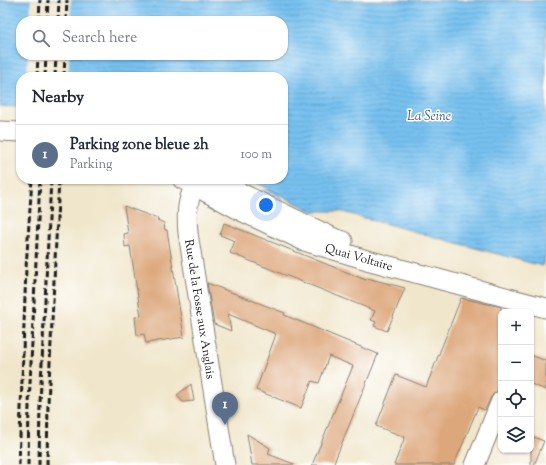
<!DOCTYPE html>
<html lang="en">
<head>
<meta charset="utf-8">
<style>
	body { margin:0; font-family:"Sorts Mill Goudy",serif; background:#f6f6f7; color:#1f2937 }
	.controls { position:absolute; right:12px; bottom:12px; display:grid; overflow:hidden; border-radius:8px; box-shadow:0 1px 3px #0004 }
	.controls button { width:36px; height:36px; display:grid; place-items:center; padding:0; border:0; border-bottom:1px solid #e0e1e3; background:#fff; color:#1f2937; font:20px sans-serif }
	.you { position:absolute; left:266px; top:205px; width:14px; height:14px; margin:-10px; border:3px solid #fff; border-radius:50%; background:#1a73e8; box-shadow:0 0 0 6px #1a73e833 }
	.badge { display:grid; place-items:center; width:26px; height:26px; border-radius:50%; background:#db2777; color:#fff; font-size:13px; font-weight:700 }
	.pin { position:absolute; translate:-50% -33px; filter:drop-shadow(0 1px 2px #0008) }
	.pin::after { content:''; position:absolute; top:21px; width:14px; height:12px; background:inherit; clip-path:polygon(0 0,100% 0,50% 100%) }
	.list { margin:0; padding:0; list-style:none }
	h2 { display:flex; justify-content:space-between; align-items:center; height:52px; margin:0; padding:0 16px; font-size:17px }
	h2 small { font-size:13px; font-weight:400; color:#747a83 }
	.list li { display:grid; grid-template-columns:26px 1fr auto; gap:12px; align-items:center; box-sizing:border-box; height:60px; padding:0 16px; border-top:1px solid #e0e1e3 }
	.list b { display:block; font-size:15px; white-space:nowrap }
	.list p { margin:0; font-size:13px; white-space:nowrap; color:#747a83 }
	.list em { font-size:13px; font-style:normal; color:#747a83 }
	.icon { flex:none; width:22px; height:22px; fill:none; stroke:currentColor; stroke-width:2; stroke-linecap:round; stroke-linejoin:round }
	.map { position:relative; flex:none; width:546px; height:465px; overflow:hidden }
	.search { position:absolute; background:#fff; box-shadow:0 1px 3px #0004; left:16px; top:16px; width:272px; height:44px; display:flex; align-items:center; gap:10px; box-sizing:border-box; padding:0 14px; border-radius:16px; color:#747a83; font-size:15px }
	.panel { position:absolute; background:#fff; box-shadow:0 1px 3px #0004; left:16px; top:72px; width:272px; height:112px; border-radius:16px }
	.map>svg:first-child { display:block }
	.water { fill:url(#water-rules); stroke:#4a6e86; fill-rule:evenodd }
	.pier { fill:#f0e6cb }
	.building { fill:#dda77b }
	.lines { fill:none; stroke-linecap:round; stroke-linejoin:round }
	.minor-casing { stroke:#868174; stroke-width:21 }
	.minor { stroke:#fff; stroke-width:19 }
	.rail { stroke:#1c1c1c; stroke-width:3; stroke-dasharray:6 3; stroke-linecap:butt }
	.labels { text-anchor:middle; stroke-width:3; stroke-linejoin:round; paint-order:stroke }
	.street-label { font-size:12px; fill:#1c1c1c; stroke:#fff }
	.water-label { font-size:13px; font-style:italic; fill:#405e71; stroke:#fff }
</style>
</head>
<body>
<div class="map">
<svg width="546" height="465" viewBox="0 0 546 465">
	<defs>
		<pattern id="water-rules" width="6" height="5" patternUnits="userSpaceOnUse"><rect width="6" height="5" fill="#77c1f0"/><path d="M0 2.5h6" fill="none" stroke="#66a5cd"/></pattern>
	</defs>
	<rect width="100%" height="100%" fill="#fff"/>
	<filter id="ink" filterUnits="userSpaceOnUse"><feTurbulence type="fractalNoise" baseFrequency=".025" numOctaves="2"/><feDisplacementMap in="SourceGraphic" scale="8" xChannelSelector="R" yChannelSelector="G"/><feConvolveMatrix kernelMatrix="1 2 1 2 8 2 1 2 1" color-interpolation-filters="sRGB"/></filter>
	<filter id="wash" filterUnits="userSpaceOnUse"><feTurbulence type="fractalNoise" baseFrequency=".012" numOctaves="4" result="noise"/><feDisplacementMap in="SourceGraphic" scale="16" xChannelSelector="R" yChannelSelector="G"/><feGaussianBlur stdDeviation="0.9" result="paint"/><feColorMatrix in="noise" values="0 0 0 0 0 0 0 0 0 0 0 0 0 0 0 0 0 1.4 0 .05"/><feComposite in="paint" operator="in"/></filter>
	<g filter="url(#wash)">
		<rect width="100%" height="100%" fill="#f0e6cb"/>
		<path class="water" d="M0 0H546V254L542 266 339 211H312L249 179H283V77H21V107L0 106ZM21 21H283V55H21Z"/>
		<path class="pier" d="M31 0H71L70 21H30Z
			M28 55H69L68 77H27Z"/>
		<g id="blocks">
			<path class="building" d="M124 206 158 219 157 220 164 223 165 230H167L184 337 146 343 144 334 137 335 135 317 141 316 130 246 125 247 124 234 128 233Z
				M224 223 366 280 367 278 405 288 387 331 374 326 376 322 371 320 375 311 230 253 235 241 220 235Z
				M207 283 285 313 284 315 378 354 333 465H312L353 366 329 356 319 383 312 381 301 408 256 390 276 334 228 314 231 331 214 324Z
				M461 298 501 307V370L497 378 500 389 491 397 485 410 478 407 454 465H394L405 437 376 426 396 375 426 387Z
				M531 355 546 361V390L531 384Z
				M191 384 194 401 183 402 177 395Z
				M247 434 270 448 268 454 294 464V465H252Z
				M531 436 544 441 534 465H531Z"/>
		</g>
	</g>
	<g filter="url(#ink)">
		<use href="#blocks" fill-opacity="0" stroke="#868174" stroke-width="1"/>
		<g class="lines">
			<g class="minor-casing">
				<path id="minor" d="M0 131 21 132
					M182 179 243 212 304 241 367 260 546 308
					M198 179C187 199 186 211 188 233L225 465
					M215 179 243 194 336 239 343 241
					M475 465 501 401"/>
			</g>
			<use href="#minor" class="minor"/>
			<path class="rail" d="M39 21 40 0
				M47 21 48 0
				M58 21 59 0
				M66 21 67 0
				M37 77 38 55
				M45 77 46 55
				M55 77 56 55
				M64 77 65 55
				M19 465 26 268 32 179
				M28 465 29 404 40 179
				M39 465 40 403 51 179
				M47 465 48 403 59 179"/>
		</g>
	</g>
	<g class="labels">
		<g class="street-label">
			<text transform="translate(359 257) rotate(16)" y="4">Quai Voltaire</text>
			<text transform="translate(200 309) rotate(81)" y="4">Rue de la Fosse aux Anglais</text>
		</g>
		<g class="water-label">
			<text x="429" y="120">La Seine</text>
		</g>
	</g>
</svg>
<div class="controls">
<button>+</button>
<button>−</button>
<button><svg class="icon" aria-label="locate" viewBox="0 0 24 24"><circle cx="12" cy="12" r="6"/><path d="M12 2v4M12 18v4M2 12h4M18 12h4"/></svg></button>
<button><svg class="icon" aria-label="layers" viewBox="0 0 24 24"><path d="M12 4l9 5-9 5-9-5zM3 14l9 5 9-5"/></svg></button>
</div>
<div class="you"></div>
<div class="pin badge" style="left:225px;top:425px;background:#5c6f8a">1</div>
<div class="search"><svg class="icon" aria-label="search" viewBox="0 0 24 24"><circle cx="10" cy="10" r="6"/><path d="M15 15l6 6"/></svg>Search here</div>
<section class="panel">
<h2>Nearby<small></small></h2>
<ul class="list">
<li><span class="badge" style="background:#5c6f8a">1</span><div><b>Parking zone bleue 2h</b><p>Parking</p></div><em>100 m</em></li>
</ul>
</section>
</div>
</body>
</html>
